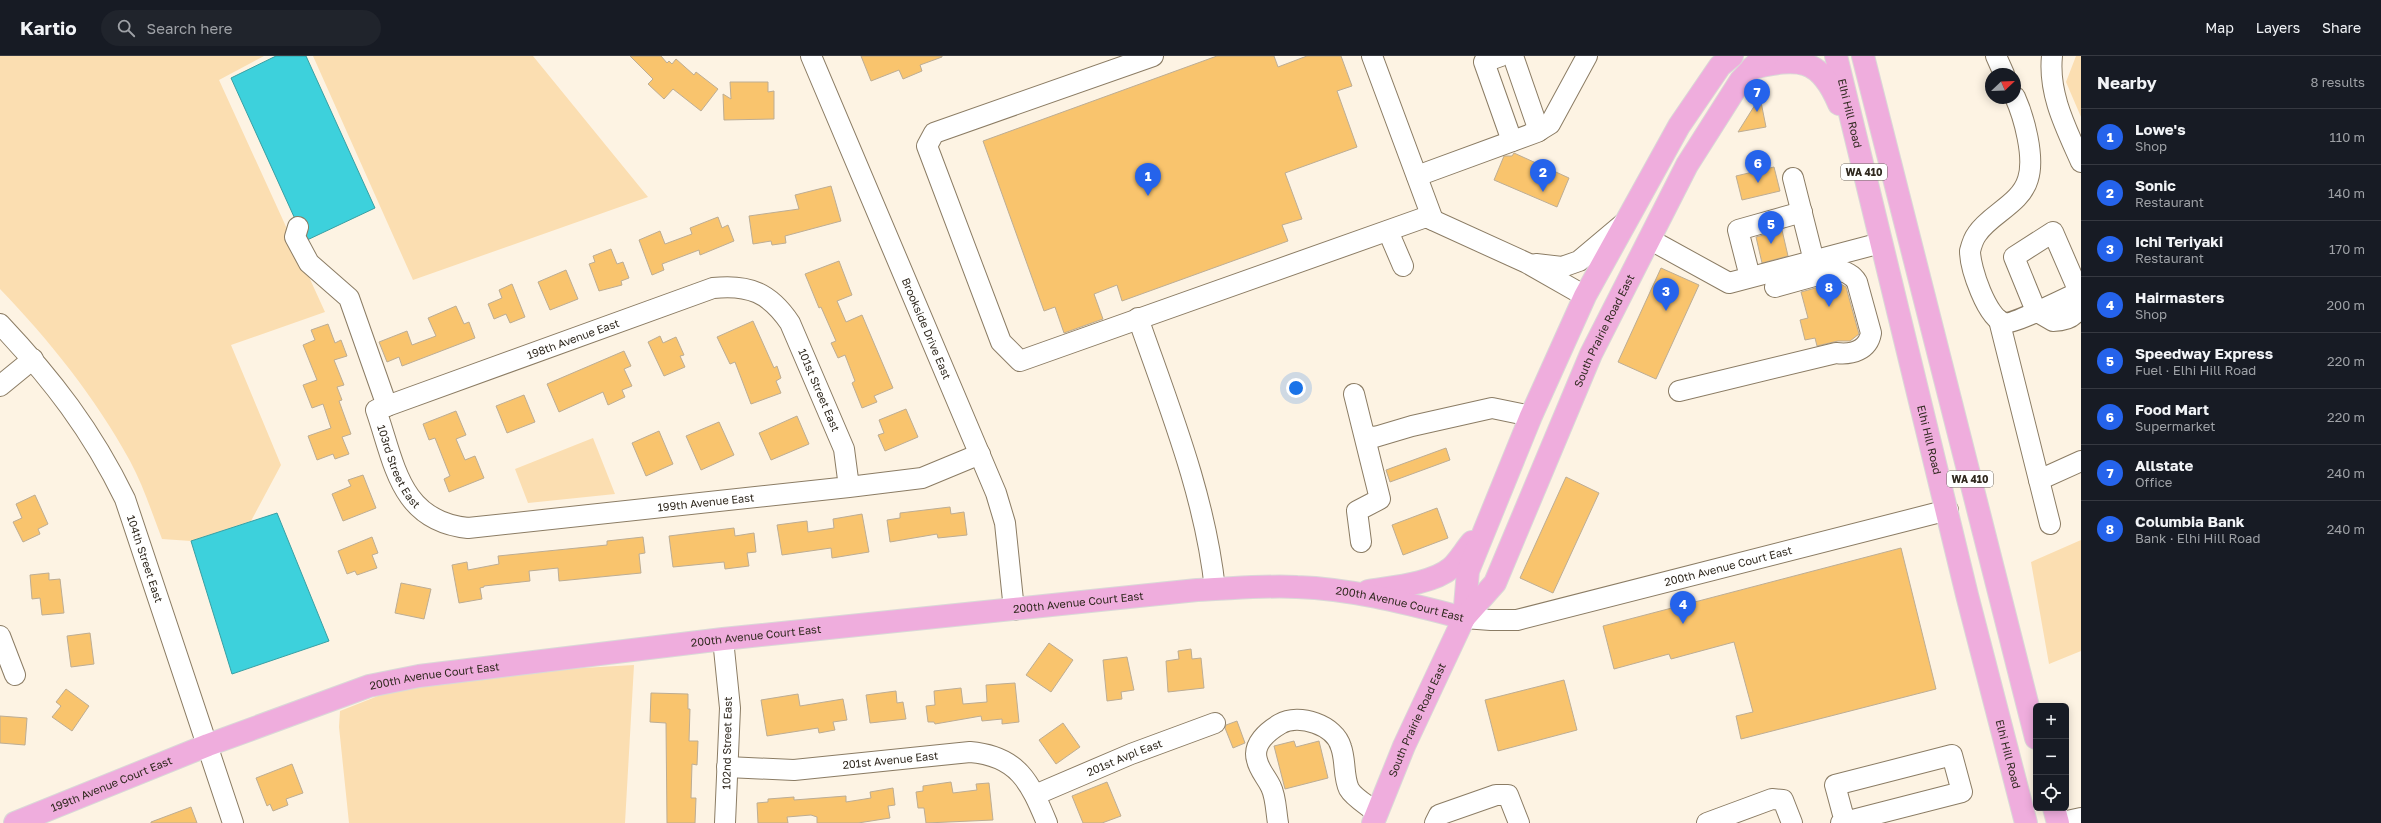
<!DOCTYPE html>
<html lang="en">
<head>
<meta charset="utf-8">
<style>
	body { margin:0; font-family:"Golos Text",sans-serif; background:#20242c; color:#f1f3f6 }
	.controls { position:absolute; right:12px; bottom:12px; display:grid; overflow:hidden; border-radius:6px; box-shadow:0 2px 10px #0003 }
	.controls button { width:36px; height:36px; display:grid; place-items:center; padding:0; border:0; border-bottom:1px solid #363941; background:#171b24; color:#f1f3f6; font:20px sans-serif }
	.compass { position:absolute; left:1985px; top:12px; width:36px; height:36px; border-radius:50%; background:#171b24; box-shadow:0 2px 10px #0003; rotate:67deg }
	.you { position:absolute; left:1296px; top:332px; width:14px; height:14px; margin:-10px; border:3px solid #fff; border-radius:50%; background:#1a73e8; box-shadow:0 0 0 6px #1a73e833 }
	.badge { display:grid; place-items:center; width:26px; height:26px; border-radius:50%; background:#2563eb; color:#fff; font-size:13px; font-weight:700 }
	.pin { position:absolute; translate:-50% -33px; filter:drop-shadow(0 1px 2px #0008) }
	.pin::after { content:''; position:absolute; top:21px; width:14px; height:12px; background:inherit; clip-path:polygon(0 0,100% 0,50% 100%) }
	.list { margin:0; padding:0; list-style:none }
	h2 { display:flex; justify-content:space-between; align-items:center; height:52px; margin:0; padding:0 16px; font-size:17px }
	h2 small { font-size:13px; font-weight:400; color:#9ea1a6 }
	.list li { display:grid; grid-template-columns:26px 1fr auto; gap:12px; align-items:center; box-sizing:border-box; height:56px; padding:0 16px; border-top:1px solid #363941 }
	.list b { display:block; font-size:15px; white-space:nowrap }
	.list p { margin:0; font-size:13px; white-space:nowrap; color:#9ea1a6 }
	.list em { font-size:13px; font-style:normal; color:#9ea1a6 }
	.icon { flex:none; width:22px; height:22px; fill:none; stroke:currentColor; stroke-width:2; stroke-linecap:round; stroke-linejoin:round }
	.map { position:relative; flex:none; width:2081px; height:767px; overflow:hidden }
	header { display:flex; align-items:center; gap:24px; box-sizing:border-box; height:56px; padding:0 20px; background:#171b24; border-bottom:1px solid #363941 }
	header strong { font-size:19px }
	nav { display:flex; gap:22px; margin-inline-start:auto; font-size:14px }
	.search { width:280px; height:36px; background:#20242c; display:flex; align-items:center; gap:10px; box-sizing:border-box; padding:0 14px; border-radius:22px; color:#9ea1a6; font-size:15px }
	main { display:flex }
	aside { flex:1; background:#171b24 }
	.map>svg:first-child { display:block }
	.green { fill:#fbdeb1 }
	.water { fill:#3dd1dc; stroke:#399fa3 }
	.building { fill:#f9c46d; stroke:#bdad94 }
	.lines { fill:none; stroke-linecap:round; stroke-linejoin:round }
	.minor-casing { stroke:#8b7c64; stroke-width:22 }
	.major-casing { stroke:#dad8d7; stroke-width:24 }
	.minor { stroke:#fff; stroke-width:20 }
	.major { stroke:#efaddd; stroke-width:22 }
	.labels { text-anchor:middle; stroke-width:3; stroke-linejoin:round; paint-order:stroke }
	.shield { fill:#fff; stroke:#6e6962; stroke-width:1 }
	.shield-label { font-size:10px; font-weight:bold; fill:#30291f }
	.street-label { font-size:11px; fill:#30291f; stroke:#fff }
</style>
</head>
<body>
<header>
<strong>Kartio</strong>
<div class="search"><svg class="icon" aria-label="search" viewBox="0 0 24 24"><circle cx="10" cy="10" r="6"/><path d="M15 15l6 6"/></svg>Search here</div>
<nav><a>Map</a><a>Layers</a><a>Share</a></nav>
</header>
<main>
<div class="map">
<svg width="2081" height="767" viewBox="0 0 2081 767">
	<rect width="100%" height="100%" fill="#fdf3e3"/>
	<path class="green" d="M0 0H264L219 24 325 256 231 289 281 409 251 465 191 485 162 483C152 457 143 429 130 405 95 341 50 285 0 233Z
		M313 0H533L648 141 413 224Z
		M2076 0H2081V61L2066 26Z
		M593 382 615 438 528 447 515 413Z
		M2081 484V595L2049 608 2031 506Z
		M634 609 625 767H349L339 671 340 655 383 638 440 628 566 613Z"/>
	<path class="water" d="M276 0H306L375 152 305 185 231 22Z
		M277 457 329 585 232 618 191 485Z"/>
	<path class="building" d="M630 0H661L667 7 669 5 672 8 676 3 694 19 696 16 718 33 701 55 673 33 664 43 648 28 653 23Z
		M861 0H942V1L920 9 922 15 903 23 899 14 871 25Z
		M1217 0H1274L1278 11 1307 0H1341L1352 30 1337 35 1357 91 1285 117 1302 163 1282 169 1288 185 1122 245 1117 229 1094 238 1103 263 1064 277 1055 251 1044 255 983 85Z
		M730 26H768V36L774 35V63L724 64 723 38 731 43Z
		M1760 41 1766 71 1738 76Z
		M1514 97 1569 122 1557 151 1494 124 1504 100H1512Z
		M1774 111 1780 135 1742 144 1736 120Z
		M831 130 841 165 785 180 786 187 772 189 771 185 753 188 749 160 799 153 795 139Z
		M718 161 722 172 728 169 734 185 700 199 699 194 662 208 664 214 652 219 639 184 660 175 665 188 692 178 690 172Z
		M1782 174 1788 200 1762 207 1756 181Z
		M611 193 617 208 623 206 629 222 621 225 622 229 599 235 589 208 595 206 593 200Z
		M839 205 852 239 837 245 846 266 862 259 893 332 874 340 877 346 862 352 852 327 855 325 845 299 838 302 831 287 836 285 821 251 819 252 805 218Z
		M1661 212 1699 229 1656 323 1618 306Z
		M566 214 578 243 550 254 538 226Z
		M1837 226 1846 231 1859 278 1850 285H1838L1817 290 1815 282 1805 284 1800 264 1808 262 1801 236Z
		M512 228 525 261 510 267 506 258 494 263 488 248 502 242 499 234Z
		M456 250 464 268 469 266 475 282 402 310 399 301 387 306 379 286 407 275 412 289 436 280 428 262Z
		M753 265 774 312 777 310 781 322 776 325 781 337 751 348 735 306 730 308 717 281Z
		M328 268 335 287 341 284 347 300 334 304 344 329 337 331 342 344 339 345 351 378 342 381 349 398 335 403 333 398 317 404 308 380 331 372 323 348 312 352 303 329 317 324 303 289 315 284 311 274Z
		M660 280 663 287 676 281 684 299 680 300 685 311 664 320 648 286Z
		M624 295 631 310 624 313 632 330 622 334 625 341 608 349 603 336 559 356 547 328Z
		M524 339 535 366 507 377 496 350Z
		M906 353 918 381 885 395 878 379 884 377 879 364Z
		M456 355 466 379 456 383 465 404 475 400 484 422 449 436 444 423 450 420 435 382 429 384 423 368Z
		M797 360 809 388 771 404 759 377Z
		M719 366 734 399 701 414 686 380Z
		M659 375 673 408 646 420 632 387Z
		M1446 392 1450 404 1390 426 1386 414Z
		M363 419 376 452 343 465 332 438 351 430 348 424Z
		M1566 421 1599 437 1553 537 1520 522Z
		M35 439 48 468 38 473 40 478 23 486 13 466 22 462 16 448Z
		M950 451 951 458 964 456 967 479 938 482 937 478 890 486 887 464 900 462V457Z
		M1437 452 1448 482 1403 499 1392 469Z
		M862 458 869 496 832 502 831 492 782 499 777 469 807 465 808 476 834 472 833 463Z
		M734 472 735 480 754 477 756 496 747 497 749 510 725 513 724 506 673 511 669 480Z
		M372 481 378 497 372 499 377 512 357 519 355 515 347 518 338 495Z
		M643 481 645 497 639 498 641 517 559 525 558 512 529 515 530 525 484 530V531L480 532 482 543 459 547 452 509 467 506 468 514 499 508 498 500 607 489V485Z
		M1901 492 1936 633 1741 683 1736 660 1753 656 1734 586 1671 603 1669 598 1614 613 1603 570Z
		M49 517V524L60 523 64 557 42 559 40 542 32 543 30 519Z
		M401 527 431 533 424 563 395 557Z
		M90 577 94 608 71 611 67 580Z
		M1049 587 1073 604 1051 636 1026 619Z
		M1191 593 1192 603 1201 602 1204 632 1168 636 1166 605 1179 603 1178 595Z
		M1127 601 1134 634 1121 636 1122 643 1107 645 1103 604Z
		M1564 624 1577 674 1498 695 1485 644Z
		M1015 627 1019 666 1002 668V663L982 665 981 660 935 668 934 666H928L926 650 935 649 934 635 961 632 963 648 987 646 986 629Z
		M66 633 89 650 72 675 52 661 61 650 56 646Z
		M896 635 897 647 903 646 906 663 870 667 866 639Z
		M651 637 688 638V653H690L689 685H698L697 709 692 708 691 742H696L695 767H667L666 667 650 666Z
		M798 638 800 650 843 643 847 664 833 666 835 674 819 677 818 672 767 680 761 644Z
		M0 660 27 662 25 689 0 687Z
		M1237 665 1245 687 1233 692 1225 672 1226 669Z
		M1063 667 1080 691 1056 708 1039 684Z
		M1294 685 1296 691 1319 685 1328 722 1285 733 1274 690Z
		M292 708 303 737 286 743 288 749 273 755 270 748 267 750 256 722Z
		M951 726 953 737 977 734 976 728 989 727 993 764 926 767 924 752H918L916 736 923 735V730Z
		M1107 726 1121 760 1102 767H1083L1072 740Z
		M893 732 895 749 888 750 890 762 858 767H817V761L811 759 787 761 788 767H758L757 747 768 746V743L794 741V744L846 740V746L871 742 870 736Z
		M191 751 197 767H151V766Z"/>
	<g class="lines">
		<g class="minor-casing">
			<g id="minor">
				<path id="s1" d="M811 0 996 437 1005 467 1014 554"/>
				<path d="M1153 0 934 77 927 90 1001 286 1020 305 1426 161 1527 207 1585 240"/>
				<path d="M1372 0 1433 164"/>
				<path d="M1501 0 1484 6 1512 85"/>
				<path d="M1513 0 1539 75"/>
				<path d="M1996 0 2004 18"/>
				<path d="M2052 0C2048 38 2066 72 2081 106"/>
				<path d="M2015 41C2024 61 2035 101 2028 123 2021 148 1990 158 1977 178 1974 182 1971 191 1970 195 1970 212 1987 262 2004 267 2012 269 2068 241 2079 236L2053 176 2014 201 2036 255 2053 265C2076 264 2078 257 2079 236"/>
				<path d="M1417 120 1537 76 1550 68 1587 0"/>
				<path d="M1793 122 1814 205"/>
				<path d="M298 171 295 181 309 207 349 242 387 350"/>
				<path d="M1388 175 1403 210"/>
				<path d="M1649 183 1729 227 1881 187"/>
				<path d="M1536 208 1562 211 1579 205 1623 168"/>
				<path d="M1750 221 1738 174 1802 156"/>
				<path d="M1138 262C1169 351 1205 439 1215 533"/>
				<path d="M1999 264 2050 468"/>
				<path id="s2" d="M0 268C52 323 92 375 125 443L233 767"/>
				<path d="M0 330 33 303"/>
				<path d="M1679 335 1836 297C1852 299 1868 294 1871 277L1857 226C1852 218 1845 215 1836 214L1775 231"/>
				<path d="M1354 338 1380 443 1357 455 1361 486"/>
				<path d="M1366 380 1375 381 1412 370 1492 352 1531 360"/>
				<path d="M2039 424 2081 405"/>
				<path id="s3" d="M849 431 844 393 790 267C770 237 749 228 713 232L376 354C395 409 400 465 468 472L849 431 922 422 980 398"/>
				<path id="s4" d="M1464 562 1491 564H1517L1948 454"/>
				<path d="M0 580 15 619"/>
				<path d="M723 583 730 652 725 767"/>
				<path id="s5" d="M727 711 794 714 970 696C1018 700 1030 726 1047 767"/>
				<path id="s6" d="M1035 739 1131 698 1215 667"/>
				<path d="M1278 767C1276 756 1276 741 1271 731 1267 722 1259 714 1257 704 1252 688 1268 675 1280 668 1299 657 1335 669 1341 691 1346 705 1343 720 1349 733 1354 742 1369 750 1377 757"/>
				<path d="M1435 767 1439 759 1496 739H1508L1519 767"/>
				<path d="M1707 767 1772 743 1783 744 1792 767"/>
				<path d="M1841 767 1845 766 1962 736 1952 699 1835 729 1845 766"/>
				<path d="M2058 767 2081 762"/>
			</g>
		</g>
		<g class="major-casing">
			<g id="major">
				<path id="s7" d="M1836 0 1967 539 2026 767"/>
				<path d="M1863 0 2036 682"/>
				<path d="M1752 12C1798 2 1819 0 1839 48"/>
				<path d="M1368 535C1391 531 1432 528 1451 512 1459 505 1465 494 1472 486"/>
				<path d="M1464 562 1468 515 1531 360 1585 240 1679 70 1720 10 1732 0"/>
				<path d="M2054 752 2058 767"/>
				<path id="s8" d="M15 767 208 689 369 630 419 620 723 583 1197 534C1230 533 1264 529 1297 531 1354 533 1409 548 1464 562"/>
				<path id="s9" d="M1373 767 1404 690 1464 562 1495 527 1591 298 1687 109 1741 24 1760 4 1767 0"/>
			</g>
		</g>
		<use href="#minor" class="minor"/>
		<use href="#major" class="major"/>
	</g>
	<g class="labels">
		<g class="shield">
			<rect x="1841" y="108" width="46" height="16" rx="3"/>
			<rect x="1947" y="415" width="46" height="16" rx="3"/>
		</g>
		<g class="shield-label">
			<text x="1864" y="120">WA 410</text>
			<text x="1970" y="427">WA 410</text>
		</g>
		<g class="street-label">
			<text dy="4" stroke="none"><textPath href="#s7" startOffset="59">Elhi Hill Road</textPath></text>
			<text dy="4" stroke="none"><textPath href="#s1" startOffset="296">Brookside Drive East</textPath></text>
			<text dy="4" stroke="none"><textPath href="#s9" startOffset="546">South Prairie Road East</textPath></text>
			<text transform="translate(573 283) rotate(-20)" y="4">198th Avenue East</text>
			<text transform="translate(819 334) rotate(67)" y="4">101st Street East</text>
			<text dy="4" stroke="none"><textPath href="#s7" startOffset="395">Elhi Hill Road</textPath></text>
			<text dy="4" stroke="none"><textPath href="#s3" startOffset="685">103rd Street East</textPath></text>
			<text dy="4" stroke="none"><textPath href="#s3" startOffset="1025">199th Avenue East</textPath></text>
			<text dy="4" stroke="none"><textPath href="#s2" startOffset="279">104th Street East</textPath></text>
			<text dy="4" stroke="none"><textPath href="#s4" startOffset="271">200th Avenue Court East</textPath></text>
			<text dy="4" stroke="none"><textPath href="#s8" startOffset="1094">200th Avenue Court East</textPath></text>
			<text dy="4" stroke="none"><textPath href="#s8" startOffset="1418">200th Avenue Court East</textPath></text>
			<text dy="4" stroke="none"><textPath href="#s8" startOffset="770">200th Avenue Court East</textPath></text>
			<text dy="4" stroke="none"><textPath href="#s8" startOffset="446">200th Avenue Court East</textPath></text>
			<text dy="4" stroke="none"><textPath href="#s9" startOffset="112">South Prairie Road East</textPath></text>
			<text transform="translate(727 687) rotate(-89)" y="4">102nd Street East</text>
			<text dy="4" stroke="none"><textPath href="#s7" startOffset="719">Elhi Hill Road</textPath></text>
			<text dy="4" stroke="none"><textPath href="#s6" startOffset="97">201st Avpl East</textPath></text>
			<text dy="4" stroke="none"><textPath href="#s5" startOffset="164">201st Avenue East</textPath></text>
			<text dy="4" stroke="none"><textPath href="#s8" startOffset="104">199th Avenue Court East</textPath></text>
		</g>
	</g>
</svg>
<div class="controls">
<button>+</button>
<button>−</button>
<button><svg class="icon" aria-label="locate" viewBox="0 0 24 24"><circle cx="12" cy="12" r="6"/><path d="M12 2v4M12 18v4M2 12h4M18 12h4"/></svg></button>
</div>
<svg class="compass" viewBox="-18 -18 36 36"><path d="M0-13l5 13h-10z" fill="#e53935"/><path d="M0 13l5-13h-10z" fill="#9ea1a6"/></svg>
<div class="you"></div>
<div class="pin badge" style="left:1148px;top:140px">1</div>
<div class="pin badge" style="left:1543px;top:136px">2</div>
<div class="pin badge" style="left:1666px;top:255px">3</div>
<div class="pin badge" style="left:1683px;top:568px">4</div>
<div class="pin badge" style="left:1771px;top:188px">5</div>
<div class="pin badge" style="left:1758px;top:127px">6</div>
<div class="pin badge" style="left:1757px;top:56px">7</div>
<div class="pin badge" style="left:1829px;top:251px">8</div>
</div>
<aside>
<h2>Nearby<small>8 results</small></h2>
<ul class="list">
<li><span class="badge">1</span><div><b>Lowe's</b><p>Shop</p></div><em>110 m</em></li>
<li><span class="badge">2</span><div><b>Sonic</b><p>Restaurant</p></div><em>140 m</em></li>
<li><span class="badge">3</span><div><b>Ichi Teriyaki</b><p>Restaurant</p></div><em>170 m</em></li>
<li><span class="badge">4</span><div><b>Hairmasters</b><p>Shop</p></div><em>200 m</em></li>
<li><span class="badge">5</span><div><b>Speedway Express</b><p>Fuel · Elhi Hill Road</p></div><em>220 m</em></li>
<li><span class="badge">6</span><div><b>Food Mart</b><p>Supermarket</p></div><em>220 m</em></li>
<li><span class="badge">7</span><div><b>Allstate</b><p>Office</p></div><em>240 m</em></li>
<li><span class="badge">8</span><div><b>Columbia Bank</b><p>Bank · Elhi Hill Road</p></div><em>240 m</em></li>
</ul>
</aside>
</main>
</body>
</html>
